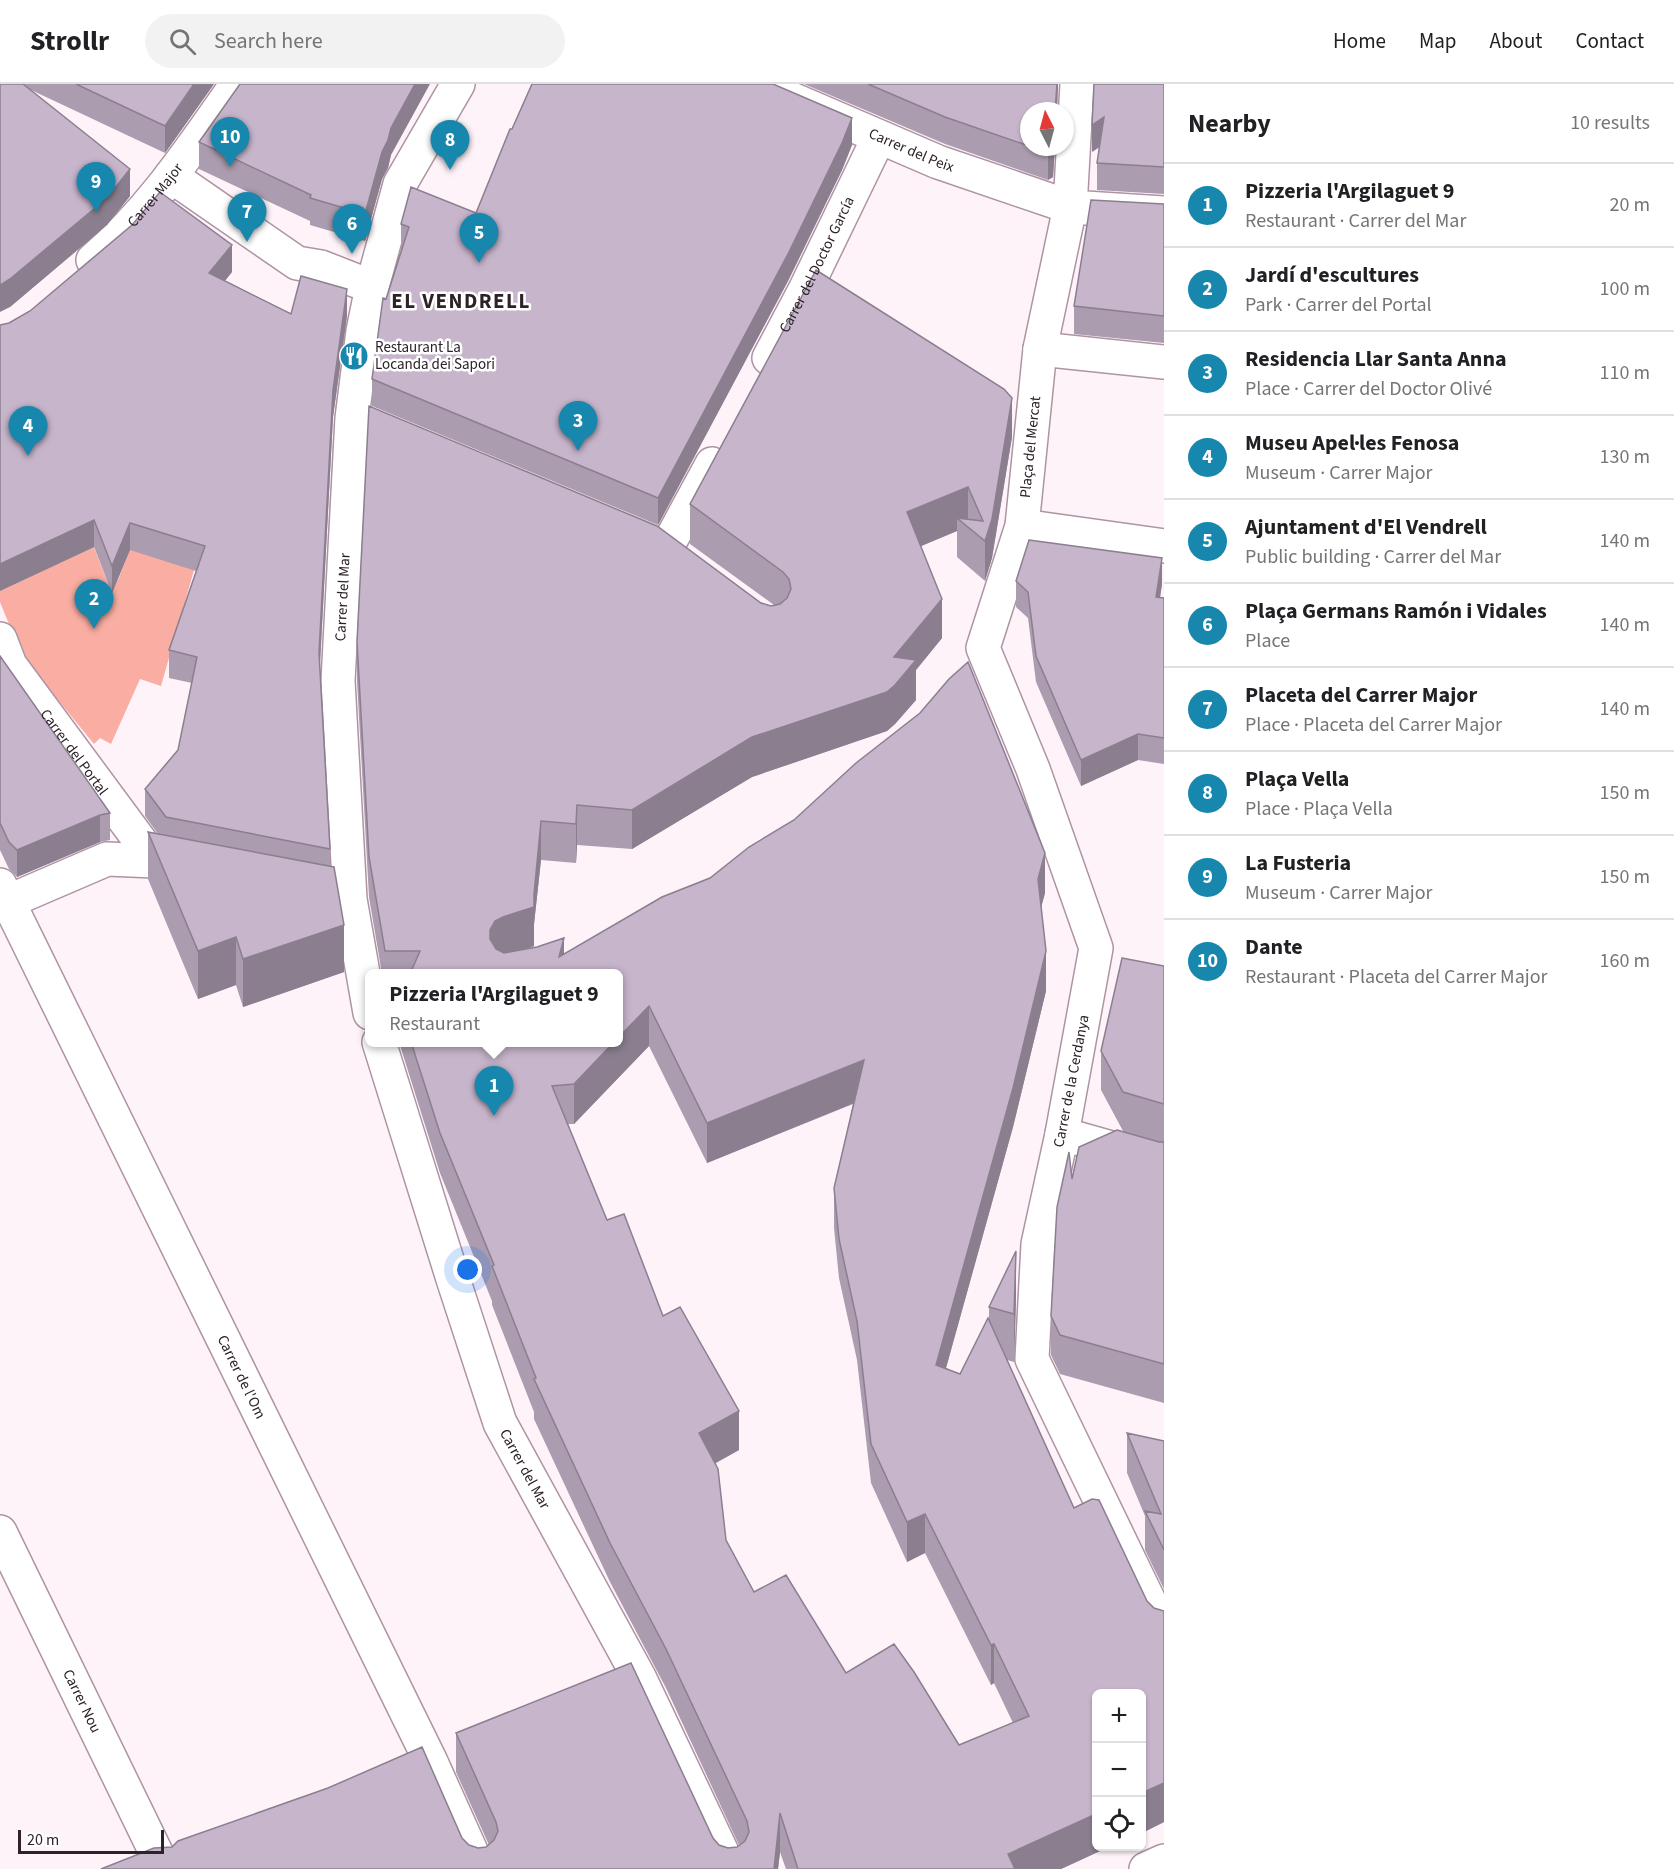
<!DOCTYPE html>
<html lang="en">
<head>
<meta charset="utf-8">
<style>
	body { margin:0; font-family:"Source Sans 3",sans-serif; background:#f2f2f2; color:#202124 }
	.controls { position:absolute; right:18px; bottom:18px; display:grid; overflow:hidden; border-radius:9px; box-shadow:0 2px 4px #0004 }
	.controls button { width:54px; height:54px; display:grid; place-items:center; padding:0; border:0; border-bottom:2px solid #e0e0e0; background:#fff; color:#202124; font:30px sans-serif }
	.compass { position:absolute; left:1020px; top:18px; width:54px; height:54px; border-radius:50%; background:#fff; box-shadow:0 2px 4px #0004; rotate:354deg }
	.scale { position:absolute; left:18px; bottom:15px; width:146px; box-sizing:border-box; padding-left:6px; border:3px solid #2c2228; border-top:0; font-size:16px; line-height:21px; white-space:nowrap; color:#2c2228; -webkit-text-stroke:4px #fff; paint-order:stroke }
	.you { position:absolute; left:468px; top:1186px; width:21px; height:21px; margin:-15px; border:4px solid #fff; border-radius:50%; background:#1a73e8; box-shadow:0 0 0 9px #1a73e833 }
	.badge { display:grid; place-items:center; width:39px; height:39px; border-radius:50%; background:#1787ad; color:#fff; font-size:20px; font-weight:700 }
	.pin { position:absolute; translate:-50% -50px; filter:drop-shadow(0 2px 3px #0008) }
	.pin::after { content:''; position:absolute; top:32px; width:21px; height:18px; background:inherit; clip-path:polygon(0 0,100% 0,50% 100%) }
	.popup { position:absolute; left:365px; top:885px; width:258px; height:78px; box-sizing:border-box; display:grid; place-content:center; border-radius:9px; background:#fff; filter:drop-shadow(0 2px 4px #0005); font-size:20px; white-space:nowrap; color:#757577 }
	.popup b { font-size:22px; color:#202124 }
	.popup::after { content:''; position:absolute; left:50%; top:100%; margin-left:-12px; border:12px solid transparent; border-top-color:#fff }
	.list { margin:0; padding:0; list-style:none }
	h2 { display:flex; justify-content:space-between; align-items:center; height:78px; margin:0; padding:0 24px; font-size:26px }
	h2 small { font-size:20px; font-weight:400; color:#757577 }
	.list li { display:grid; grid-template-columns:39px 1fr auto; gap:18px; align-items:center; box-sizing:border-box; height:84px; padding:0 24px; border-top:2px solid #e0e0e0 }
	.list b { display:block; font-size:22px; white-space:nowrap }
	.list p { margin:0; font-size:20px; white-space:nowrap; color:#757577 }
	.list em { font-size:20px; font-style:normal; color:#757577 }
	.icon { flex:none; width:33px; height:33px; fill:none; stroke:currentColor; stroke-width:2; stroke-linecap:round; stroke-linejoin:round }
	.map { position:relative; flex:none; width:1164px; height:1785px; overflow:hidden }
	header { display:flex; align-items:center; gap:36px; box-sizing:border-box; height:84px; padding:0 30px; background:#fff; border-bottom:2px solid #e0e0e0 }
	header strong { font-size:28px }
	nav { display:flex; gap:33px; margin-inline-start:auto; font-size:21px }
	.search { width:420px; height:54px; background:#f2f2f2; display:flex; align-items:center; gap:15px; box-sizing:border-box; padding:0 21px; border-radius:33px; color:#757577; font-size:22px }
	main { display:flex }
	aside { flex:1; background:#fff }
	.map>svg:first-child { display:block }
	.green { fill:#faada2 }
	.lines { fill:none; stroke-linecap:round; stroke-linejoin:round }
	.street-casing { stroke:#ae94a3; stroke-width:36 }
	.street { stroke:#fff; stroke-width:33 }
	.wall { fill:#ab9caf; fill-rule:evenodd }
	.shaded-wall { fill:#8b7f8f }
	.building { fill:#c7b5cc; stroke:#8b7f8f; stroke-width:1.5 }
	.labels { text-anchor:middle; stroke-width:5; stroke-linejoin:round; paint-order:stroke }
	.street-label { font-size:15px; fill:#2c2228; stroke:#fff }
	.poi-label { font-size:15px; fill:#2c2228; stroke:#fff; text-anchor:start }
	.district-label { font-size:21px; font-weight:bold; letter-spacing:1.5px; fill:#2c2228; stroke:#fff }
</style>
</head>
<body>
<header>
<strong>Strollr</strong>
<div class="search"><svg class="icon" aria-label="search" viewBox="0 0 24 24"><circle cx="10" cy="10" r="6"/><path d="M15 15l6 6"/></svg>Search here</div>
<nav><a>Home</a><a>Map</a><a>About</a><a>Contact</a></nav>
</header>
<main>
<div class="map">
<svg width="1164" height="1785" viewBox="0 0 1164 1785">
	<rect width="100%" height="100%" fill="#fff3fa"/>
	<path class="green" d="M80 429 108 499 118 496 143 433 194 486 161 602 140 595 111 660 100 654 94 660 22 572 0 518V507L30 493Z"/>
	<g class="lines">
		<g class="street-casing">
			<g id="street">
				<path id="s1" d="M757 0 938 78 1070 123 1164 129"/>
				<path d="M1077 0 1070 123 1040 265 1022 442 983 564 1033 685 1096 864 1062 1050 1038 1160 1032 1275 1164 1548"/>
				<path d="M171 92 297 179 321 183 372 203"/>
				<path id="s2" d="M93 176C151 127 193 62 237 0"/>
				<path d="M1040 265 1164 278"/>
				<path id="s3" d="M769 274 805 206 879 53"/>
				<path d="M1022 442 1164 462"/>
				<path d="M666 465 712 380"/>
				<path id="s4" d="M0 555 10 581 155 777"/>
				<path id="s5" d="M0 801 431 1678 479 1785"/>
				<path d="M0 821 107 775 155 777 192 784"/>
				<path id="s6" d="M370 929 350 815 338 597 352 334 363 247 372 203 400 100 458 0"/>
				<path id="s7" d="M379 958 453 1195 500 1339 640 1595 730 1785"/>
				<path d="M1062 1050 1164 1079"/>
				<path id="s8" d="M0 1448 164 1785"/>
				<path d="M1146 1785 1164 1777"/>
			</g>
		</g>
		<use href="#street" class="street"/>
	</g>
	<path class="wall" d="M0 0H214L165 69 29 5 130 112 107 141 10 223Z
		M804 0H1058L1057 27H1029V63H1055L1053 93 1048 96 945 60Z
		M1164 0V110L1097 106V79L1099 63 1092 68Z
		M512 45 852 61 842 86 788 197 658 441 372 322V295L386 215 401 166V140L476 129Z
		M199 58 391 71 388 84 382 95 365 157 310 141V137L199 85Z
		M1164 120V259L1074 250V222Z
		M232 188 225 197 291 230 347 232 333 333 320 582 330 765V783L344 888 243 923 236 901 198 915 148 795V748L158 750 145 732V705L178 666 192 599 169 594V566L196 487 130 466 112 509 94 463 0 507V241Z
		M1012 353 992 474 985 497 957 473V447L921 462 942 554 916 586V616L895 640 887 647 752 693 632 765 577 761 576 779 541 776 534 840V862L528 865 564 870 1045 809 1041 823 1046 907 1013 1043 946 1284 960 1290 989 1236V1223L1016 1215 1014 1278 1007 1276 1074 1424 1147 1517 1154 1524 1164 1527V1738L1142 1749 1096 1762H1111L1061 1785H786L780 1768 778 1785H101L462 1754 469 1761 478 1764 486 1763 489 1761 456 1688V1649L713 1754 719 1761 728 1764 737 1763 739 1761 666 1604 610 1498 534 1335V1328L492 1221V1217L440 1089 399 958H618V890H382L369 813 357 597V558L761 519 771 522 774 521 690 460V420ZM649 962 707 1079 853 1020 834 1104V1144L839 1194 857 1276 871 1399 907 1478 925 1469 991 1601 994 1599 1013 1639 959 1661 846 1589 754 1508 726 1456 716 1379 739 1366 607 1136 568 1040H574Z
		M1016 497 1162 500 1160 514H1164V680L1138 676 1081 702 1036 598 1028 534 1016 523Z
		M0 572 110 729V756L100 758 17 793 9 785 0 766Z
		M1164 882V1319L1060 1290 1051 1271V1232L1072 1095 1123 1047 1101 1006V967Z
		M1127 1349 1164 1357V1505L1145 1466V1432L1127 1389Z"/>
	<path class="shaded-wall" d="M194 0H214L165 69V42Z
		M415 0H430L391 71 388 84 382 95 365 157V130L382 68 391 44Z
		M1057 0H1058L1057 27H1055Z
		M1104 33V60L1092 68V41Z
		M852 34V61L842 86 788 197 658 441V414Z
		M1053 63H1055L1053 93 1048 96V68Z
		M130 85V112L107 141 10 223 0 228V201Z
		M232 161V188L209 216V189Z
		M347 205V232L333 333 319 596V569L333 306Z
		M1012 314V353L992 474 985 497V457Z
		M968 403V442L957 434V447L907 468V428Z
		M94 436V463L0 507V480Z
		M130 439V466L112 509V482Z
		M1162 474V500L1156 539V513Z
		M942 515V554L916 586V616L895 640 887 647 752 693 632 765V726L752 653Z
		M1138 650V676L1081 702V676Z
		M577 721V761L576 779V740Z
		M100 731V758L17 793V766Z
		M541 737V776L534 840V862L503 872 490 885V846L495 837 534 810Z
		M1045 769V809L1038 835V795Z
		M344 841V888L243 923V875Z
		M236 853V901L198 915V867Z
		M564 854V890L559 873Z
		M1046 867V907L1013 1043 936 1320V1281Z
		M649 922V962L574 1040V1000L614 958H618V954Z
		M864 976V1015L707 1079V1039Z
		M1016 1167V1215L1014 1278V1230Z
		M739 1327V1366L699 1388V1349Z
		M925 1430V1469L907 1478V1438Z
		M994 1560V1599L991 1601V1561Z
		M1164 1699V1738L1142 1749V1709Z
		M780 1729V1768L778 1785H774Z
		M1096 1730V1762H1111L1061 1785H1008V1770Z"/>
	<path class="building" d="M0 0H23L130 85 107 114 10 195 0 201Z
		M76 0H194L165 42Z
		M240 0H415L391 44 388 56 382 68 365 130 310 114 311 111 199 58Z
		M532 0H773L852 34 842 59 788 170 658 414 372 295 383 214 386 215 409 143 401 140 411 103 476 129 510 45H512Z
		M868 0H1057L1055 27H1029V62L945 33Z
		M1094 0H1164V83L1097 79 1104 33 1092 41Z
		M1032 63H1053V65L1048 68Z
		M160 108 232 161 209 189 291 230 301 192 347 205 333 306 319 569 330 765 166 733 145 705 178 666 197 573 169 566 205 462 130 439 112 482 94 436 0 480V241L9 239 30 227 132 141Z
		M1091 116 1164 120V232L1074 222Z
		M816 186 1004 305 1012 314 992 435 985 457 957 434 983 437 968 403 907 428 942 515 894 573 916 576 895 601 887 608 752 653 632 726 577 721 576 740 541 737 534 810V823L503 833 495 837 490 846V855L496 865 504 869 537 863 564 854 559 873 662 813 710 794 749 763 794 736 856 679 920 629 949 595 968 578 1045 769 1038 795 1046 867 1013 1004 936 1281 960 1290 988 1234 1074 1424 1092 1415 1099 1416 1147 1517 1154 1524 1164 1527V1699L1142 1709V1610H1096V1730L1008 1770 1015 1785H798L780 1729 774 1785H101L154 1764 172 1763 178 1757 328 1704 422 1663 462 1754 469 1761 478 1764 486 1763 494 1756 498 1747 496 1738 456 1649 631 1579 713 1754 719 1761 728 1764 737 1763 745 1757 749 1748 747 1737 666 1565 610 1459 534 1295 536 1294 492 1182 494 1181 440 1049 411 958H614L574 1000 552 1002 607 1136 624 1130 663 1232 680 1223 739 1327 699 1349 718 1385 726 1456 754 1508 786 1491 846 1589 894 1560 914 1588 959 1661 1029 1632 994 1560 991 1561 925 1430 907 1438 871 1360 857 1237 839 1155 834 1104 864 976 707 1039 649 922 618 954V890H410L420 867H385L369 773 357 558 369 322 657 442 761 519 771 522 780 520 787 514 791 505 789 495 783 488 690 420Z
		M1029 456 1162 474 1156 513 1164 514V654L1138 650 1081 676 1036 572 1028 508 1016 497Z
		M0 572 110 729 100 731 17 766 9 758 0 739Z
		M148 748 334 783 344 841 243 875 236 853 198 867Z
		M1122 874 1164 882V1020L1123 1008 1101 967Z
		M1117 1046 1159 1058H1164V1280L1060 1251 1051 1232 1057 1123 1069 1068 1072 1095 1079 1063Z
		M1016 1167 1014 1230 989 1223Z
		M1127 1349 1164 1357V1466L1145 1427 1161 1430Z"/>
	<defs>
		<g id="restaurant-disc" transform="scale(1.5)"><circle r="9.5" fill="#1787ad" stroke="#fff"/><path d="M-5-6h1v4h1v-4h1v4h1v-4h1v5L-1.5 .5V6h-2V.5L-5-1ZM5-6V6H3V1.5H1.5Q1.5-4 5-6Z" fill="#fff"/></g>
	</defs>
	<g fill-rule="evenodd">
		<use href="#restaurant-disc" x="354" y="272"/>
	</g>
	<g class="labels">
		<g class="street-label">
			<text dy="5" stroke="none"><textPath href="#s1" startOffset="168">Carrer del Peix</textPath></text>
			<text dy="5" stroke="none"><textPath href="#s2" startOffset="90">Carrer Major</textPath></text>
			<text dy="5" stroke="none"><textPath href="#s3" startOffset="105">Carrer del Doctor García</textPath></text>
			<text transform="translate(1030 363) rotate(-84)" y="5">Plaça del Mercat</text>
			<text dy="5" stroke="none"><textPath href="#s6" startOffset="418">Carrer del Mar</textPath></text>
			<text dy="5" stroke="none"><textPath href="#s4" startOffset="136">Carrer del Portal</textPath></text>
			<text transform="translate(1071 997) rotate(-79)" y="5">Carrer de la Cerdanya</text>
			<text dy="5" stroke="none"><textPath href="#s5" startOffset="548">Carrer de l'Om</textPath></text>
			<text dy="5" stroke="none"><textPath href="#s7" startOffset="452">Carrer del Mar</textPath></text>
			<text dy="5" stroke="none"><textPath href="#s8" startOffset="188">Carrer Nou</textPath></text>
		</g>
		<g class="poi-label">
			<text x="375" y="268">Restaurant La<tspan x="375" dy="17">Locanda dei Sapori</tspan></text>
		</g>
		<g class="district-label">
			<text x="461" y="224">EL VENDRELL</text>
		</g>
	</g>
</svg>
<div class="controls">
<button>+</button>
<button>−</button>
<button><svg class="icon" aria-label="locate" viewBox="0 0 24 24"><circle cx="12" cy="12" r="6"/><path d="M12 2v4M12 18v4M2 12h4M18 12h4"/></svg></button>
</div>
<svg class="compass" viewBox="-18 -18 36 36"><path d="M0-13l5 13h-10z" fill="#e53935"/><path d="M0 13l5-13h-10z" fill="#757577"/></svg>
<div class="scale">20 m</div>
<div class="you"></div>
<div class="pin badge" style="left:494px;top:1032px">1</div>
<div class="popup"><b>Pizzeria l'Argilaguet 9</b>Restaurant</div>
<div class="pin badge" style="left:94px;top:545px">2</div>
<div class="pin badge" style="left:578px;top:367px">3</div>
<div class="pin badge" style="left:28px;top:372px">4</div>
<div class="pin badge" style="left:479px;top:179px">5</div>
<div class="pin badge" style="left:352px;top:170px">6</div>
<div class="pin badge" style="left:247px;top:158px">7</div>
<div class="pin badge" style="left:450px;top:86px">8</div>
<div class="pin badge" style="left:96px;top:128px">9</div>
<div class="pin badge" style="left:230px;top:83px">10</div>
</div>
<aside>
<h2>Nearby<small>10 results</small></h2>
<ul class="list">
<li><span class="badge">1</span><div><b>Pizzeria l'Argilaguet 9</b><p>Restaurant · Carrer del Mar</p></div><em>20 m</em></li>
<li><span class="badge">2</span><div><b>Jardí d'escultures</b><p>Park · Carrer del Portal</p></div><em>100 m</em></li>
<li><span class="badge">3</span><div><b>Residencia Llar Santa Anna</b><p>Place · Carrer del Doctor Olivé</p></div><em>110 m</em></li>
<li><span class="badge">4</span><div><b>Museu Apel·les Fenosa</b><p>Museum · Carrer Major</p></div><em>130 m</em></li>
<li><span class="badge">5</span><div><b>Ajuntament d'El Vendrell</b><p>Public building · Carrer del Mar</p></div><em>140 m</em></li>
<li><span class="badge">6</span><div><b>Plaça Germans Ramón i Vidales</b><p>Place</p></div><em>140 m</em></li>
<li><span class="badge">7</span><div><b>Placeta del Carrer Major</b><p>Place · Placeta del Carrer Major</p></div><em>140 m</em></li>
<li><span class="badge">8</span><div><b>Plaça Vella</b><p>Place · Plaça Vella</p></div><em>150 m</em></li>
<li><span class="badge">9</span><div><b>La Fusteria</b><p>Museum · Carrer Major</p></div><em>150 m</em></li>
<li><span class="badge">10</span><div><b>Dante</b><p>Restaurant · Placeta del Carrer Major</p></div><em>160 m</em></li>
</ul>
</aside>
</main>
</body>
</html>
